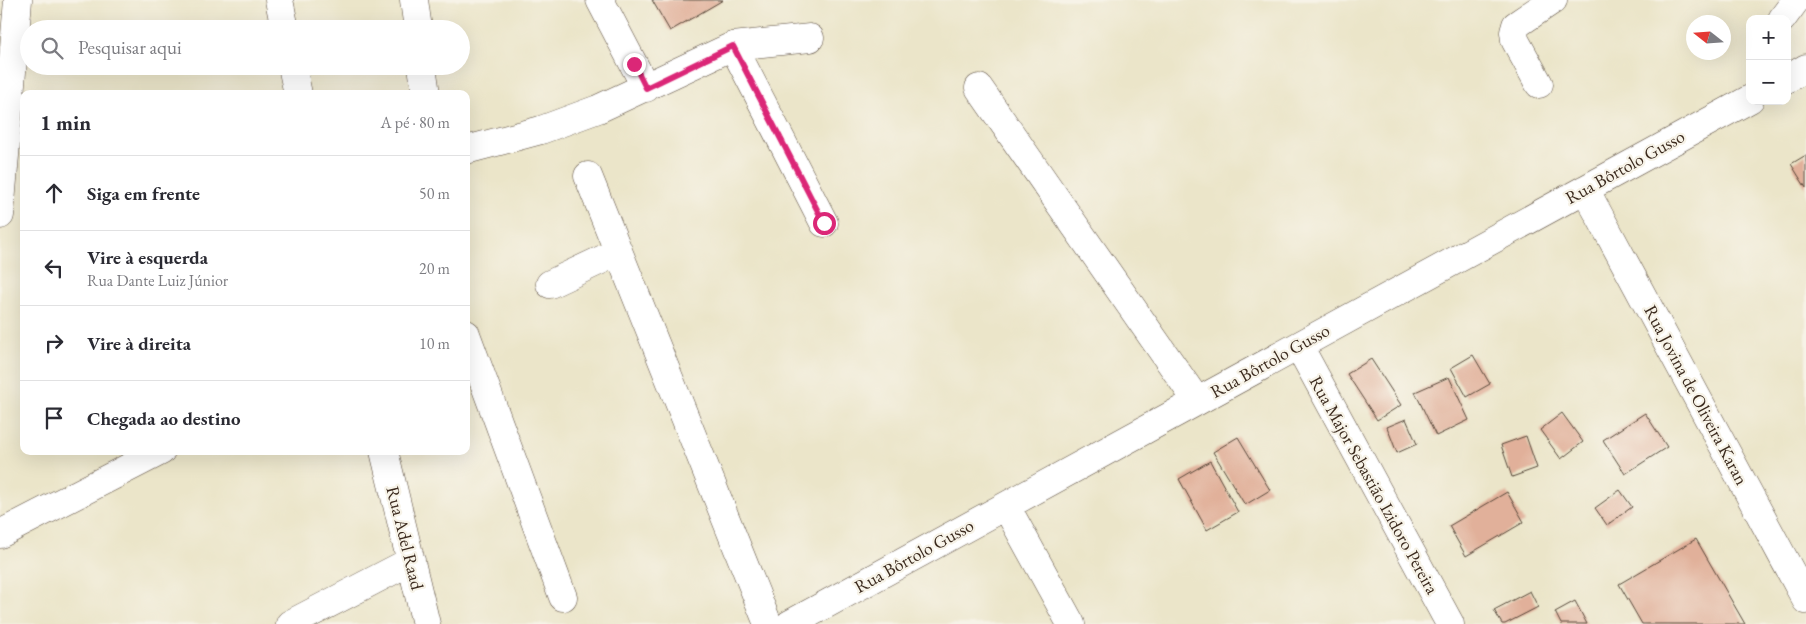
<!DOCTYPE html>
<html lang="pt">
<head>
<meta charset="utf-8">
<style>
	body { margin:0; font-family:"EB Garamond",serif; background:#f2f2f3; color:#2b2b33 }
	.controls { position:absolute; right:15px; top:15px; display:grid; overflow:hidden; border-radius:10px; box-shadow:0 5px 20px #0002 }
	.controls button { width:45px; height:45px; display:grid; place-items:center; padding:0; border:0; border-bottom:1px solid #e1e1e2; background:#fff; color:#2b2b33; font:25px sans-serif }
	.compass { position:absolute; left:1686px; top:15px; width:45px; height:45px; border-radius:50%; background:#fff; box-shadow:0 5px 20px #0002; rotate:287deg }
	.stop { position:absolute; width:15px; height:15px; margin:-11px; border:4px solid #db2777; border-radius:50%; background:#fff }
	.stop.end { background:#db2777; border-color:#fff; box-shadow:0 1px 5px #0008 }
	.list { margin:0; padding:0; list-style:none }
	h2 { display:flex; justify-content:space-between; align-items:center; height:65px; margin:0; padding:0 20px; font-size:21px }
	h2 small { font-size:16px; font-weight:400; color:#7c7c81 }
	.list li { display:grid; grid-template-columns:32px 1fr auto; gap:15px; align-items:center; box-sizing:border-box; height:75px; padding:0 20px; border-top:1px solid #e1e1e2 }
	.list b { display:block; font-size:19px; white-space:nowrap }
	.list p { margin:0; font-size:16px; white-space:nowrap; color:#7c7c81 }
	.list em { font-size:16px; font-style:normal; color:#7c7c81 }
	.icon { flex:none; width:28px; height:28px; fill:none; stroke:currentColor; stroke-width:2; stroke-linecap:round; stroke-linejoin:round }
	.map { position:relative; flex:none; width:1806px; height:624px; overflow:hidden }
	.search { position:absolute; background:#fff; box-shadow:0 5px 20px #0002; left:20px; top:20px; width:450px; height:55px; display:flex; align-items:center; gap:12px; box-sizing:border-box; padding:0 18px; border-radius:28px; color:#7c7c81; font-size:19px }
	.panel { position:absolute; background:#fff; box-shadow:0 5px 20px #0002; left:20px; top:90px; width:450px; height:365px; border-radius:10px }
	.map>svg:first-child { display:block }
	.building { fill:#e1b09a }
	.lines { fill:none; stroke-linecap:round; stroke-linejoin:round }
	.minor-casing { stroke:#554638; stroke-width:29 }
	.minor { stroke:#fff; stroke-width:28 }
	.route { stroke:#db2777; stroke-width:6 }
	.labels { text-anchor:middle; stroke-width:4.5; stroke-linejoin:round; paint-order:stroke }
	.street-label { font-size:18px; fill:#3b2a1e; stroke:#f7f3e8 }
</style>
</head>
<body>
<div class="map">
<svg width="1806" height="624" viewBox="0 0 1806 624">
	<rect width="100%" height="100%" fill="#f7f3e8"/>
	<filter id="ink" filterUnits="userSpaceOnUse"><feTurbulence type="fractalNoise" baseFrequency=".02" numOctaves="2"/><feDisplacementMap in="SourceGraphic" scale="10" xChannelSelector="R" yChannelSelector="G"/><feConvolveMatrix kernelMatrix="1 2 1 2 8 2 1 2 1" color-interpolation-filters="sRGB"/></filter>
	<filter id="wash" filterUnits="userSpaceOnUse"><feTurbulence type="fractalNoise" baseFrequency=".0096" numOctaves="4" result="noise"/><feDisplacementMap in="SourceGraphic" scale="20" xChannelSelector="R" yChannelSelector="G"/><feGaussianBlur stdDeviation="1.12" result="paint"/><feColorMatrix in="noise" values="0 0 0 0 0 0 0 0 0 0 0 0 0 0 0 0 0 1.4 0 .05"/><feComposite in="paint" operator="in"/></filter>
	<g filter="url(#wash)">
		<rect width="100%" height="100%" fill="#ebe5c9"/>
		<g id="blocks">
			<path class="building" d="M652 0H723L670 31Z
				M1806 155V188L1791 164Z
				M1473 355 1490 384 1467 397 1451 368Z
				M1371 359 1401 405 1377 420 1347 374Z
				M1449 377 1469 420 1436 436 1415 392Z
				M1562 413 1583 442 1561 459 1540 430Z
				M1645 413 1667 447 1625 474 1603 440Z
				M1406 419 1417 444 1397 453 1387 427Z
				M1526 436 1537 468 1512 477 1501 445Z
				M1238 437 1270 490 1245 505 1213 452Z
				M1210 461 1238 512 1207 530 1179 479Z
				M1620 490 1632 507 1607 525 1595 508Z
				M1507 492 1524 522 1466 556 1449 526Z
				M1696 539 1745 624H1642L1619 584Z
				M1530 591 1538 607 1505 624H1502L1494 610Z
				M1575 601 1587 624H1561L1555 612Z"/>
		</g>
	</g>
	<g filter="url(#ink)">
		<use href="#blocks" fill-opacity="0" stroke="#554638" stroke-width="1"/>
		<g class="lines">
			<g class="minor-casing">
				<path id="minor" d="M279 0 285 29
					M414 0 418 29
					M600 0 646 88
					M1782 19 1796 0
					M733 46 824 223
					M292 66 298 94
					M422 66 426 94
					M1787 79 1806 68
					M1539 84 1515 40 1514 32 1516 25 1553 0
					M979 88 1197 401
					M466 150 541 130 598 109 733 46 810 38
					M588 176 768 624
					M1585 189 1806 600
					M0 215 18 0
					M550 284 618 252
					M466 334 563 597
					M1299 346 1450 624
					M384 451 426 624
					M1006 506 1071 624
					M0 534 161 451
					M290 624 411 561
					M790 624 1750 99"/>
			</g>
			<use href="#minor" class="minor"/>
		</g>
	</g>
	<g class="lines" filter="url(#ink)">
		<path class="route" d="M634 64 646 88 733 46 824 223"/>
	</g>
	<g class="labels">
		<g class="street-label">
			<text transform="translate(1625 167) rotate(-29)" y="6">Rua Bôrtolo Gusso</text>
			<text transform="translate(1270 361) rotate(-29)" y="6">Rua Bôrtolo Gusso</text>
			<text transform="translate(1696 395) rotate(62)" y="6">Rua Jovina de Oliveira Karan</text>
			<text transform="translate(1374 485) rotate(61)" y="6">Rua Major Sebastião Izidoro Pereira</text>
			<text transform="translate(405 538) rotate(76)" y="6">Rua Adel Raad</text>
			<text transform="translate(914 556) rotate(-29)" y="6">Rua Bôrtolo Gusso</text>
		</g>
	</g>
</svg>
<div class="controls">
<button>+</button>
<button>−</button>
</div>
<svg class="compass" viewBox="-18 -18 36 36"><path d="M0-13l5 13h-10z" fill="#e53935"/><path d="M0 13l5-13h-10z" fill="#7c7c81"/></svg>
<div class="stop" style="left:824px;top:223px"></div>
<div class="stop end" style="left:634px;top:64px"></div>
<div class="search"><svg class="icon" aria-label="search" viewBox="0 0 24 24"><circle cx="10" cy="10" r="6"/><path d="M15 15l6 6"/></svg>Pesquisar aqui</div>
<section class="panel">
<h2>1 min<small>A pé · 80 m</small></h2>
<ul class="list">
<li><svg class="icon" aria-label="ahead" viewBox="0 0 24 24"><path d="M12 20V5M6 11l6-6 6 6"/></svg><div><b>Siga em frente</b></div><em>50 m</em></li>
<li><svg class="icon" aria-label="left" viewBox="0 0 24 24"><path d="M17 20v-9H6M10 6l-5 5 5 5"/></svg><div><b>Vire à esquerda</b><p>Rua Dante Luiz Júnior</p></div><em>20 m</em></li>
<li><svg class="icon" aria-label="right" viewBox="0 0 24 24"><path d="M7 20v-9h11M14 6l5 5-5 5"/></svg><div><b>Vire à direita</b></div><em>10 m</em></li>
<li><svg class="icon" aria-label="arrive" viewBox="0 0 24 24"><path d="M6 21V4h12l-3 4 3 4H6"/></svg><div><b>Chegada ao destino</b></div></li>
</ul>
</section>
</div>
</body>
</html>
